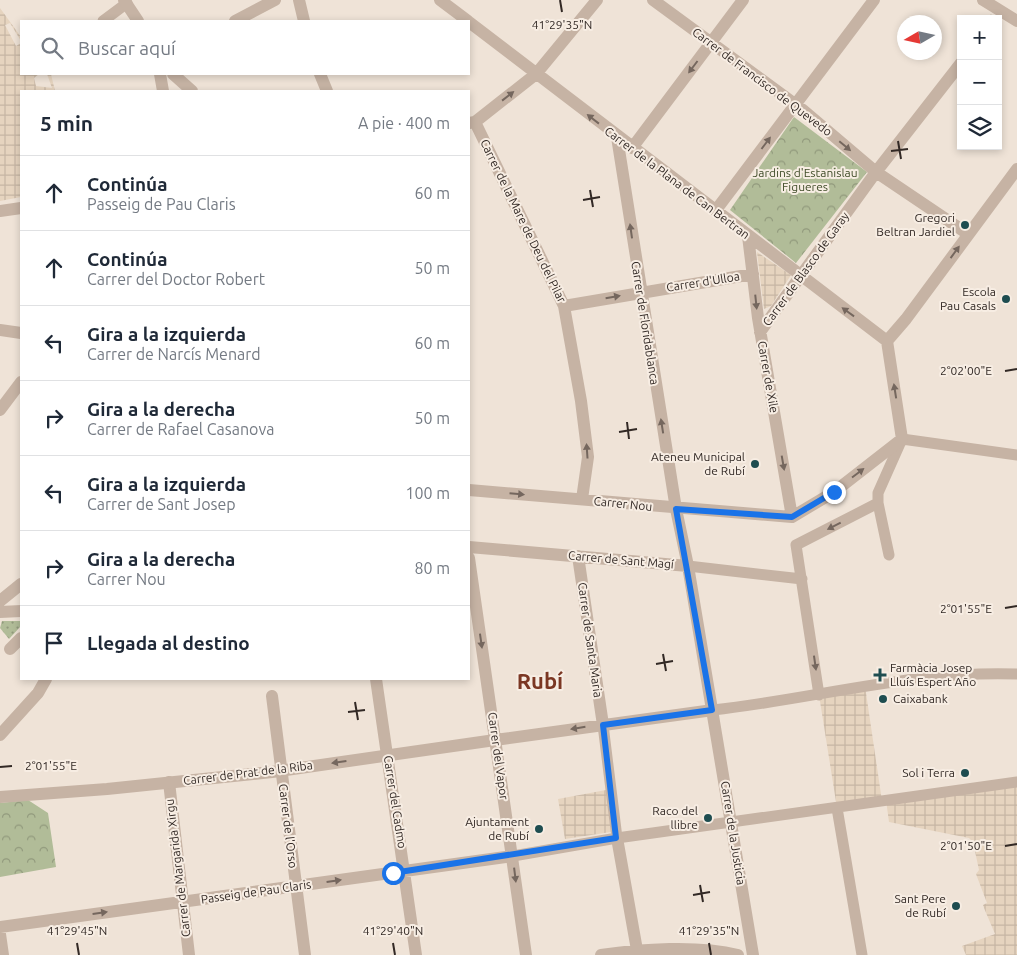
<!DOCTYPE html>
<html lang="es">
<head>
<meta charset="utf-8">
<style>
	body { margin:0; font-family:Ubuntu,sans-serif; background:#f6f6f7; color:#1f2937 }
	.controls { position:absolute; right:15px; top:15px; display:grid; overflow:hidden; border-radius:0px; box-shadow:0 2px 8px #0003 }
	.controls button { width:45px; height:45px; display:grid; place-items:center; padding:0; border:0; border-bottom:1px solid #e0e1e3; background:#fff; color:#1f2937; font:25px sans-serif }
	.compass { position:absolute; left:897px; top:15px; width:45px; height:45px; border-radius:50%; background:#fff; box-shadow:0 2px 8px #0003; rotate:261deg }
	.stop { position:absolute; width:15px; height:15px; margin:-11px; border:4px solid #1a73e8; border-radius:50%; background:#fff }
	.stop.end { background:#1a73e8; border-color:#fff; box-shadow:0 1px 5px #0008 }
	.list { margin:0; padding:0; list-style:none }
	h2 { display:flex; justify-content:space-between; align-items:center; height:65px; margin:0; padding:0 20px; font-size:21px }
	h2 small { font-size:16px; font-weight:400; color:#747a83 }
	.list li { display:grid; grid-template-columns:32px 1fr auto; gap:15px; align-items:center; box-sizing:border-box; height:75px; padding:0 20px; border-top:1px solid #e0e1e3 }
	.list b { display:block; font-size:19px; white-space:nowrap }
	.list p { margin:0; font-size:16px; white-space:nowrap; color:#747a83 }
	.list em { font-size:16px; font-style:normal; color:#747a83 }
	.icon { flex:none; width:28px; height:28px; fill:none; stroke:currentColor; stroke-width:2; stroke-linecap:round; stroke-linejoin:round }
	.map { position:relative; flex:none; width:1017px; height:955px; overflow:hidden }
	.search { position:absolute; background:#fff; box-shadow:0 2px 8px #0003; left:20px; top:20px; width:450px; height:55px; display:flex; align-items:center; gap:12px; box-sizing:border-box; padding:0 18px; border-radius:0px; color:#747a83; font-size:19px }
	.panel { position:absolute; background:#fff; box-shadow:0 2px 8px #0003; left:20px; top:90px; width:450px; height:590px; border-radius:0px }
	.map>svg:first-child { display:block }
	.grass { fill:url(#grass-dots) }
	.park { fill:url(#park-crowns) }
	.plaza { fill:url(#plaza-grid) }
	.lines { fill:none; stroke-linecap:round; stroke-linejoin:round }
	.minor-tunnel { stroke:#c9beb3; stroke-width:12; stroke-dasharray:12 6; stroke-linecap:butt }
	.pedestrian { stroke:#c6b3a4; stroke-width:11 }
	.minor { stroke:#c6b3a4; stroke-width:12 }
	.tertiary { stroke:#c6b3a4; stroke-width:12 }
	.oneway { fill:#75675e }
	.route { stroke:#1a73e8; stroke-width:6 }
	.ticks { fill:none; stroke:#322925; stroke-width:2 }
	.poi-dot { fill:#1e4d50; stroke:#f7ede3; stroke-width:2 }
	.labels { text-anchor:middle; stroke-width:4; stroke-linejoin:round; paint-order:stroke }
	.street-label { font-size:12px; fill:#322925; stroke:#f7ede3 }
	.park-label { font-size:12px; fill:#424e2b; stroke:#f7ede3 }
	.poi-label { font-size:12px; fill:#322925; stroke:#f7ede3; text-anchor:end }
	.town-label { font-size:22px; font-weight:bold; fill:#7b3723; stroke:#f7ede3 }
	.ticks-label { font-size:12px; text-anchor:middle; fill:#322925; stroke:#f7ede3; stroke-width:4; stroke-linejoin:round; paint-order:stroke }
</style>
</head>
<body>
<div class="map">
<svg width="1017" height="955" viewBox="0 0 1017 955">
	<defs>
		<pattern id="grass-dots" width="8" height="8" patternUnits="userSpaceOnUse" patternTransform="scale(1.25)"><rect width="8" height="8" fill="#b1bc98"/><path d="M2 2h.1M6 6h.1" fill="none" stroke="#91997c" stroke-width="1.8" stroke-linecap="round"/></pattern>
		<pattern id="park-crowns" width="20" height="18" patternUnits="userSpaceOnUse" patternTransform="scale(1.25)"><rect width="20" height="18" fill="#b1bc98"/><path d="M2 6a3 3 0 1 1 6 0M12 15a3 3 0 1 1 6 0" fill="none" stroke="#91997c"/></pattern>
		<pattern id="plaza-grid" width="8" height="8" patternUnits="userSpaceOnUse" patternTransform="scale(1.25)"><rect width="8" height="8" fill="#e6d4bf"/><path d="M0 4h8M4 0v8" fill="none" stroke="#c6b6a4"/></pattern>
	</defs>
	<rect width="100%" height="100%" fill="#efe3d7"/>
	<path class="grass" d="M2 621H21V626L9 639 0 628Z"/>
	<path class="park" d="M794 117 867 172 796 263 730 210Z
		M28 800 48 813 56 867 0 877V803Z"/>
	<path class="plaza" d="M0 8 21 37V41L10 23 5 25 16 46 21 43V74H39L34 78 36 86 52 88 47 74H51L55 91H21V197L0 201Z
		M757 252 791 275 771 306 764 309Z
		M865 686 882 801 837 808 819 695Z
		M1017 783V955H966L962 946 995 934 984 908 983 905 987 903 976 874 979 870 973 842 969 838 889 822 886 800Z
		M606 790 611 832 565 839 558 799Z"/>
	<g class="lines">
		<path class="minor-tunnel" d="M995 19 996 17"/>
		<path class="pedestrian" d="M103 21 127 3
			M889 555 878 503V493L902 439 1017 455
			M688 566 802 579
			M819 695 796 545 878 503
			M713 710C814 699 914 670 1017 674
			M603 725 617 838
			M837 808 862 955
			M513 856 617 838 1017 782"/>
		<path class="minor" d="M124 0 138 21
			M299 0 304 21
			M440 0 468 21
			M653 0 803 110 876 172 968 234
			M983 0 1017 21
			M235 21 275 0
			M469 22 887 341
			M160 74 163 91
			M173 74 192 91
			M320 74 327 91
			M475 122 564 306 581 401 588 457 582 499
			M469 123 475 122 536 74 597 0
			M617 137 676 509 688 566 753 955
			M632 148 743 0
			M716 210 874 0
			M0 211 21 208
			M748 236 758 318 792 517
			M564 306 753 274
			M0 330 21 333
			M760 332 876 172 961 63
			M0 410 21 382
			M469 490 792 517 834 492 902 439 887 341 906 319 1017 169
			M469 547 688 566
			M578 556 603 725
			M469 558 526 955
			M0 601 21 584
			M0 612 21 611
			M10 649 21 638
			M376 679 416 955
			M272 696 305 955
			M0 735 38 693 46 679
			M495 740 713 710
			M169 782 189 955
			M617 838 637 950
			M0 927 513 856
			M0 934 3 955
			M601 955C641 949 698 945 738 955"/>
		<path class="tertiary" d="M0 797 107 789 272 772 495 740"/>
	</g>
	<defs><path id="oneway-solid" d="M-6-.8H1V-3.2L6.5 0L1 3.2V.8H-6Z" transform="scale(1.25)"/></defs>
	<g class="oneway">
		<use href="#oneway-solid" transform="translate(693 67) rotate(127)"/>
		<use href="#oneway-solid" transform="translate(508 96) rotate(-38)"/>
		<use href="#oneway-solid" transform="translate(593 119) rotate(-142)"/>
		<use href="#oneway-solid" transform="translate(766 143) rotate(-53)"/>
		<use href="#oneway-solid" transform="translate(845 146) rotate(40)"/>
		<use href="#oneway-solid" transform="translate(631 231) rotate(-98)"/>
		<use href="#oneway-solid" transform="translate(955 252) rotate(-54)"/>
		<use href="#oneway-solid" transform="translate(613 297) rotate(-10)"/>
		<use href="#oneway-solid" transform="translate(756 302) rotate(84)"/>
		<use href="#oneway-solid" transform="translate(848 312) rotate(-144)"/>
		<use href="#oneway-solid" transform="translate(895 391) rotate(-99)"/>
		<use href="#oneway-solid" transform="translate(662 426) rotate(-99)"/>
		<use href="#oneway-solid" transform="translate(587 451) rotate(-94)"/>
		<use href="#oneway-solid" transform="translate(783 463) rotate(80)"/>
		<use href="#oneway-solid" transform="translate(858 473) rotate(-37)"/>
		<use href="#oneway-solid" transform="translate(517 494) rotate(5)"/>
		<use href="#oneway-solid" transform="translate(834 526) rotate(153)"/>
		<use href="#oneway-solid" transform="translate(481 641) rotate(82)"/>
		<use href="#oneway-solid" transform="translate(815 663) rotate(82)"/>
		<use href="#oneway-solid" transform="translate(578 728) rotate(171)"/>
		<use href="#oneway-solid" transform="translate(339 762) rotate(172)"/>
		<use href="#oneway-solid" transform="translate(515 875) rotate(83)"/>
		<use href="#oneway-solid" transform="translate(334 881) rotate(-8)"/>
		<use href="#oneway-solid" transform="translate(100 913) rotate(-8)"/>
	</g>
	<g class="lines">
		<path class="route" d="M393 873 616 838 603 725 712 710 676 509 792 517 834 492"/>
	</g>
	<path class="ticks" d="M560 0 562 12M898 141 901 159M891 151 908 149M590 190 593 207M583 200 600 197M1005 371 1017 369M627 422 629 439M619 432 637 429M1005 608 1017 606M663 654 666 671M656 664 673 661M355 702 358 720M348 712 365 710M0 767 12 766M1005 846 1017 844M700 885 703 902M693 895 710 892M77 943 79 955M393 943 395 955M709 943 711 955"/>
	<g class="poi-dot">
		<circle cx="965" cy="225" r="5"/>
		<circle cx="1006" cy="299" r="5"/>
		<circle cx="755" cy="464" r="5"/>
		<path d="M877.5 667.5h5v5h5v5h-5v5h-5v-5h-5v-5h5z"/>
		<circle cx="883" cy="699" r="5"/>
		<circle cx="965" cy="773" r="5"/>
		<circle cx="708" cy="818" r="5"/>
		<circle cx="539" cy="829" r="5"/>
		<circle cx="956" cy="906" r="5"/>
	</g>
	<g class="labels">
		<g class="street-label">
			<text transform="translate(762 82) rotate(37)" y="4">Carrer de Francisco de Quevedo</text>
			<text transform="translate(677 183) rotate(37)" y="4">Carrer de la Plana de Can Bertran</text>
			<text transform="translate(523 221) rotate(64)" y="4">Carrer de la Mare de Deu del Pilar</text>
			<text transform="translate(806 269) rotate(-54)" y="4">Carrer de Blasco de Garay</text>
			<text transform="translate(703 282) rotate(-9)" y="4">Carrer d'Ulloa</text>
			<text transform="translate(645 323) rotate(81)" y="4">Carrer de Floridablanca</text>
			<text transform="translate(768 377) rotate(80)" y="4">Carrer de Xile</text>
			<text transform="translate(623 504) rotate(6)" y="4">Carrer Nou</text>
			<text transform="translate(621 560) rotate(5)" y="4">Carrer de Sant Magí</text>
			<text transform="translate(590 640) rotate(82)" y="4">Carrer de Santa Maria</text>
			<text transform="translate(498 756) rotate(82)" y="4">Carrer del Vapor</text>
			<text transform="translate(248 773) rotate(-7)" y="4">Carrer de Prat de la Riba</text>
			<text transform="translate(395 802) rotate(81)" y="4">Carrer del Cadmo</text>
			<text transform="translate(288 826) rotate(83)" y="4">Carrer de l'Orso</text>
			<text transform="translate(733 833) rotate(81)" y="4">Carrer de la Justicia</text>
			<text transform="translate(178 868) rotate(-97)" y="4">Carrer de Margarida Xirgu</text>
			<text transform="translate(256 892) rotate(-8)" y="4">Passeig de Pau Claris</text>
		</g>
		<g class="park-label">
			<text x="805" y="177">Jardins d'Estanislau<tspan x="805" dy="14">Figueres</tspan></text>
		</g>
		<g class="poi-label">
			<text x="955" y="222">Gregori<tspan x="955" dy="14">Beltran Jardiel</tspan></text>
			<text x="996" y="296">Escola<tspan x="996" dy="14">Pau Casals</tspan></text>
			<text x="745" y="461">Ateneu Municipal<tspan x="745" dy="14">de Rubí</tspan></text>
			<text x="890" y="672" text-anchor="start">Farmàcia Josep<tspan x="890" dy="14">Lluís Espert Año</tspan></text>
			<text x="893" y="703" text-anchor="start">Caixabank</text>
			<text x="955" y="777">Sol i Terra</text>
			<text x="698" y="815">Raco del<tspan x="698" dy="14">llibre</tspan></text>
			<text x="529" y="826">Ajuntament<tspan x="529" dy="14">de Rubí</tspan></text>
			<text x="946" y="903">Sant Pere<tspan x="946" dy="14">de Rubí</tspan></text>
		</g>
		<g class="town-label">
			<text x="540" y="689">Rubí</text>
		</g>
	</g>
	<g class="ticks-label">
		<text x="562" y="29">41°29'35"N</text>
		<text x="966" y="375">2°02'00"E</text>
		<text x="966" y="613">2°01'55"E</text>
		<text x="51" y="770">2°01'55"E</text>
		<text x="966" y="850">2°01'50"E</text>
		<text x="77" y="935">41°29'45"N</text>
		<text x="393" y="935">41°29'40"N</text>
		<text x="709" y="935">41°29'35"N</text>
	</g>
</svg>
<div class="controls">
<button>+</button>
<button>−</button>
<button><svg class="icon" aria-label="layers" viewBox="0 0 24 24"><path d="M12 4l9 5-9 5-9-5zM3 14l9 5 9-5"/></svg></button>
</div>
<svg class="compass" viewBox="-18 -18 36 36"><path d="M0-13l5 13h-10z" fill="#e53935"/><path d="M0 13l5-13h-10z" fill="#747a83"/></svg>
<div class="stop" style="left:393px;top:873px"></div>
<div class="stop end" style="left:834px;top:492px"></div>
<div class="search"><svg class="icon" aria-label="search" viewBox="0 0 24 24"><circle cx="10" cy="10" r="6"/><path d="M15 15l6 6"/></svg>Buscar aquí</div>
<section class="panel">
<h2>5 min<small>A pie · 400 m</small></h2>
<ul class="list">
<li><svg class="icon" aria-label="ahead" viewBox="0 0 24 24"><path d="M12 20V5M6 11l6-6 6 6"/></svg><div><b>Continúa</b><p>Passeig de Pau Claris</p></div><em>60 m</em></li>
<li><svg class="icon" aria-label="ahead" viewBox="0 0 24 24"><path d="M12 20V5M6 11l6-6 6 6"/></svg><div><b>Continúa</b><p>Carrer del Doctor Robert</p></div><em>50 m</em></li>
<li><svg class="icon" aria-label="left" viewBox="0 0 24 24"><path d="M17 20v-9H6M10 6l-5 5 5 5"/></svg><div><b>Gira a la izquierda</b><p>Carrer de Narcís Menard</p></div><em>60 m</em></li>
<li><svg class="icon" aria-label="right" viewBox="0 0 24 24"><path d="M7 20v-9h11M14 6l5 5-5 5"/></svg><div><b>Gira a la derecha</b><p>Carrer de Rafael Casanova</p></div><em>50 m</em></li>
<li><svg class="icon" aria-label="left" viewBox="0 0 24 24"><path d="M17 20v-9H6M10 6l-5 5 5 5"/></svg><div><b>Gira a la izquierda</b><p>Carrer de Sant Josep</p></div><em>100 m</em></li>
<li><svg class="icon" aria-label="right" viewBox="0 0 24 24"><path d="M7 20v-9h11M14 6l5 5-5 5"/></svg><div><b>Gira a la derecha</b><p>Carrer Nou</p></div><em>80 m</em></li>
<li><svg class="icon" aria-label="arrive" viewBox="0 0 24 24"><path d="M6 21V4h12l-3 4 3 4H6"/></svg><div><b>Llegada al destino</b></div></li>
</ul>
</section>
</div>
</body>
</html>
